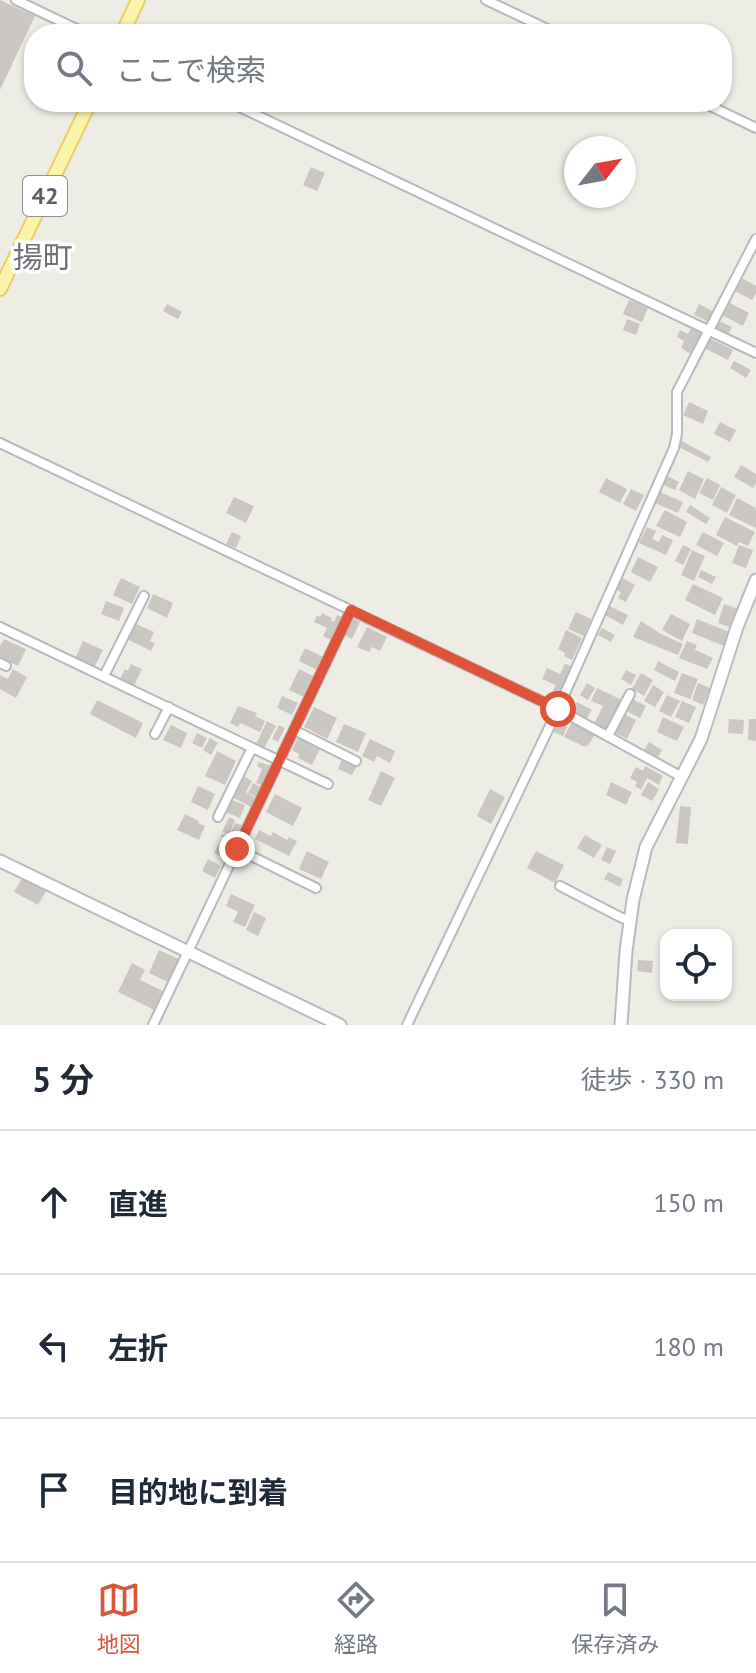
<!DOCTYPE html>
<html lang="ja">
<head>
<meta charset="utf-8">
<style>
	body { margin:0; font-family:"PT Sans","Noto Sans JP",sans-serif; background:#f2f2f3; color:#1f2937 }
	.controls { position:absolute; right:24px; bottom:24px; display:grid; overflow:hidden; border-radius:16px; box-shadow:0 2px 6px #0004 }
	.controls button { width:72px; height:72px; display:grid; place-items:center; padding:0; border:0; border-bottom:2px solid #e0e1e3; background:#fff; color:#1f2937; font:40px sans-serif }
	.compass { position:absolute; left:564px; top:136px; width:72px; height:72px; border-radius:50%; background:#fff; box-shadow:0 2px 6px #0004; rotate:59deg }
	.stop { position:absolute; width:24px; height:24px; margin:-18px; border:6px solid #df5439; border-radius:50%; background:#fff }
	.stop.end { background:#df5439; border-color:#fff; box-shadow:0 2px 8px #0008 }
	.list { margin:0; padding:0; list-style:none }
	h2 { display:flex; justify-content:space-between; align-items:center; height:104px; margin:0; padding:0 32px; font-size:34px }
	h2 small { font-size:26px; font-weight:400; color:#747a83 }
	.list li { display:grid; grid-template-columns:52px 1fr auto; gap:24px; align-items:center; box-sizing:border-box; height:144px; padding:0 32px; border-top:2px solid #e0e1e3 }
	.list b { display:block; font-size:30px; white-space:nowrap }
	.list em { font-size:26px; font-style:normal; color:#747a83 }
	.icon { flex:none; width:44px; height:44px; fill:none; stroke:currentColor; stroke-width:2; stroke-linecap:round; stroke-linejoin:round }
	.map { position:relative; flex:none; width:756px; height:1025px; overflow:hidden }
	.search { position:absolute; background:#fff; box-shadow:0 2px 6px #0004; left:24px; right:24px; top:24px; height:88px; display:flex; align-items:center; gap:20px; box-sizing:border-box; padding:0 28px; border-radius:32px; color:#747a83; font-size:30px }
	.sheet { height:536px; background:#fff }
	nav { display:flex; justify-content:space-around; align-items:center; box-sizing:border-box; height:112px; border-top:2px solid #e0e1e3; background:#fff; font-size:22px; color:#747a83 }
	nav a { display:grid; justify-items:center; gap:4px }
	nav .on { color:#df5439 }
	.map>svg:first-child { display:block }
	.building { fill:#cac7c2 }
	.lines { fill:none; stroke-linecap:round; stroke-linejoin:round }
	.street-casing { stroke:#b7b9be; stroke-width:12 }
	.secondary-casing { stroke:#b8bac0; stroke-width:15 }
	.primary-casing { stroke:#e9cf62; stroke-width:16 }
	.street { stroke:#fff; stroke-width:8 }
	.secondary { stroke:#fff; stroke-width:11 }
	.primary { stroke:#faf4ad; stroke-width:12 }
	.route { stroke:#df5439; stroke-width:10 }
	.labels { text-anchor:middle; stroke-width:7; stroke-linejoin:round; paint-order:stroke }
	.shield { fill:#fff; stroke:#8d8f92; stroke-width:2 }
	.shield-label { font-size:24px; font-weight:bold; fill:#5c5f64 }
	.quarter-label { font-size:30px; fill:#6d7176; stroke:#fff }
</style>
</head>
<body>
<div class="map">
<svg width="756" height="1025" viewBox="0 0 756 1025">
	<rect width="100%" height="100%" fill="#eeede5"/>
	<path class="building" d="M0 0 35 16 0 90Z
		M311 167 325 173 317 191 303 185Z
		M740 277 756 286V293L752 300 733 290Z
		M629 300 648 308 642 322 623 314Z
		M728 302 749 313 743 326 722 315Z
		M167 304 182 312 178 319 163 311Z
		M699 304 714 312 709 322 694 315Z
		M627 319 640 324 636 335 623 330Z
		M719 321 732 327 728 335 715 328Z
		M691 328 701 334 691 354 681 348 684 341 677 337 680 330 688 334Z
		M707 337 733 350 728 360 702 347Z
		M734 361 751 370 746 378 730 368Z
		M689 402 708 411 703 424 683 415Z
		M720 422 736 430 730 442 714 434Z
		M680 440 711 457 708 462 677 446Z
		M741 465 756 474V483L753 488 734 477Z
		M688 471 704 479 695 499 679 490Z
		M663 474 679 482 675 490 659 483Z
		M606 478 627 489 620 503 599 492Z
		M707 478 720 485 713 500 699 493Z
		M721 487 736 495 727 513 712 505Z
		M631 489 644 495 636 511 623 504Z
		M660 492 683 502 678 513 655 503Z
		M234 497 254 506 246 523 226 513Z
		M737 498 756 508V528L729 515Z
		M690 505 710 518 706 524 686 512Z
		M665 510 687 522 680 537 656 526Z
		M725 517 755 532 748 546 739 542 737 546 716 535Z
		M647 527 656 531 652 539 659 542 662 535 673 540 666 555 639 543Z
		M232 532 241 536 236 548 226 544Z
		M703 532 724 543 717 556 696 545Z
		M683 545 691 549 683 565 675 561Z
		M739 545 753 550 746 568 732 563Z
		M692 550 705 556 694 581 681 575Z
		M638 557 658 567 650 582 631 572Z
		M701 570 716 577 712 584 698 577Z
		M619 576 635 585 626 602 618 598 621 592 613 588Z
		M121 578 140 587 132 604 113 595Z
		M693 584 723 598 715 615 685 600Z
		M153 594 173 603 167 618 147 608Z
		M106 601 124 608 119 621 101 614Z
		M724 604 738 609 732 628 718 623Z
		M609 606 628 615 623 625 605 615Z
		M576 612 591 619 584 636 568 629Z
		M322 613 332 618 331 621 334 622 337 615 342 617 331 640 323 636 327 628 314 622 317 615 320 617Z
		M671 614 690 624 682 641 662 630Z
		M352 618 360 622 352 639 344 635Z
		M697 619 729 632 724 646 692 633Z
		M641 621 661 634 683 644 678 655 633 637Z
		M136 624 154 632 150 641 155 643 151 651 129 640Z
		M367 627 387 637 380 651 372 647 369 652 357 647Z
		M602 628 615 635 611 642 598 635Z
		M566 630 582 638 572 660 564 656 565 653 558 649Z
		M4 639 26 649 18 666 0 658V646Z
		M83 641 103 650 94 668 75 659Z
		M687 641 697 645 695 650 713 658 707 669 679 658Z
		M305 648 323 657 317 670 299 661Z
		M658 661 679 672 675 681 654 670Z
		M131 664 142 669 133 688 119 681 125 669 128 671Z
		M565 664 571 666 556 700 550 697 556 685 542 679 547 668 560 674Z
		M13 669 27 677 16 698 0 689V675L8 679Z
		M299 669 313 676 304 697 289 690Z
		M626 670 636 675 631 685 621 679Z
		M641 673 653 680 644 696 632 689Z
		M682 673 698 679 690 699 674 693Z
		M587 683 595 688 588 700 580 695Z
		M698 683 710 688 703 705 692 700Z
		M653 685 664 692 655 707 644 701Z
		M597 688 622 700 607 730 594 724 603 706 591 701Z
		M667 695 680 701 671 717 659 711Z
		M282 696 298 703 292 715 277 708Z
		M632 699 646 706 640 718 626 711Z
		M97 700 143 723 136 738 90 714Z
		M682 701 696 707 689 723 675 717Z
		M577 702 592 710 586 720 572 712Z
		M238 706 257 713 255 716 265 721 260 732 240 723 238 727 230 723Z
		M314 707 337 718 327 739 304 727Z
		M622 713 636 720 627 739 612 731Z
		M663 717 684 727 677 741 657 732Z
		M556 719 568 724 563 736 551 731Z
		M729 719 744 720 743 734 728 733Z
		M749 719H756V741L748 740Z
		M267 721 276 726 264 748 256 744Z
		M572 722 595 734 588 746 586 745 585 747 564 737Z
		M344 724 366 733 358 752 336 742Z
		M171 725 187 733 181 748 163 740Z
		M279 725 285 728 278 742 272 739Z
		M197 733 207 738 202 748 192 743Z
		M210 738 218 743 211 755 203 750Z
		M298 738 320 749 312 765 298 758 299 754 292 750Z
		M370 739 395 751 390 763 377 756 374 762 362 756Z
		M649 742 662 750 658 757 644 750Z
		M217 751 236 761 225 785 205 776Z
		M343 757 358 764 352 775 338 769Z
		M259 762 272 766 263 786 256 783 262 769 257 766Z
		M645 766 663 776 659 785 647 778 641 790 635 786 637 782 630 778 636 767 643 771Z
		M381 771 395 778 381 806 368 800Z
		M242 775 252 781 246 792 255 798 251 807 232 797Z
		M611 782 632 792 626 805 606 795Z
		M648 782 659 789 652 801 641 795Z
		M253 783 263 788 258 798 248 793Z
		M198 786 215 794 208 810 191 802Z
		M490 789 505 797 491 824 477 816Z
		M275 794 302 808 293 826 266 812Z
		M230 799 245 805 240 818 225 812Z
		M680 806 691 807 688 844 676 843Z
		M185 814 199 821 198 823 205 826 199 840 177 830Z
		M229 817 235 820 229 835 222 832Z
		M235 823 242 825 234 843 221 837 222 834 229 836Z
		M259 830 271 836 273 832 287 840 289 837 297 841 289 856 255 839Z
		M585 835 602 845 594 858 577 848Z
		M221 839 235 845 228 860 214 853Z
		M607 847 616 851 610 864 601 860Z
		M307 851 329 862 321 879 299 869Z
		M536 851 564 865 555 883 527 868Z
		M208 859 221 866 215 878 202 871Z
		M608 872 623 879 620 887 604 879Z
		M22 878 46 891 38 905 14 892Z
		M231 894 255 905 245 927 233 922 238 912 226 906Z
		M254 912 266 918 258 936 246 930Z
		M159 950 179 959 168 982 149 973Z
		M638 960 653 961 652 973 637 971Z
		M132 963 145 970 140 980 163 991 154 1010 118 992Z"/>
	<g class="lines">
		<g class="street-casing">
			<path id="street" d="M16 0 87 34
				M486 0 558 34
				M229 102 756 353
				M702 102 756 128
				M0 443 558 709 682 777
				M0 627 328 784
				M0 663 6 666
				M104 676 144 596
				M294 730 356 761
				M155 734 169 707
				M608 736 630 694
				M218 817 252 748
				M237 849 316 888
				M560 886 622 918 630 920
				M153 1025 351 610
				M407 1025 558 709 674 448 677 434V392L756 239"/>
		</g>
		<g class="secondary-casing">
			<path id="secondary" d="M0 861 340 1025
				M621 1025 626 951 633 900 646 847 701 739 737 627 756 580"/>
		</g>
		<g class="primary-casing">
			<path id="primary" d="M122 34 138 0
				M0 289 90 102"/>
		</g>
		<use href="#street" class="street"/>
		<use href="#secondary" class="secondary"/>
		<use href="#primary" class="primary"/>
	</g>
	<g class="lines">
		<path class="route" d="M237 849 351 610 558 709"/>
	</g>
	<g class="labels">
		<rect class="shield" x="23" y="176" width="44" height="40" rx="6"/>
		<g class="shield-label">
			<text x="45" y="204">42</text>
		</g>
		<g class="quarter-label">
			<text x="43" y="268">揚町</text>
		</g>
	</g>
</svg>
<div class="controls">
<button><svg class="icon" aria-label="locate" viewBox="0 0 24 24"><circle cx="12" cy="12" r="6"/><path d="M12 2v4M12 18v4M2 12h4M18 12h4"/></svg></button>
</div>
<svg class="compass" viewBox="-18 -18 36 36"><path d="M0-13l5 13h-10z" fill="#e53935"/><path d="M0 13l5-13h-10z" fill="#747a83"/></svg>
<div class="stop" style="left:558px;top:709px"></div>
<div class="stop end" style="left:237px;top:849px"></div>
<div class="search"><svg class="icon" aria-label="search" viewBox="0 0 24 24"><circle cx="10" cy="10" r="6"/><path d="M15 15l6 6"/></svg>ここで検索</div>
</div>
<section class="sheet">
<h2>5 分<small>徒歩 · 330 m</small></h2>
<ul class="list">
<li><svg class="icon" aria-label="ahead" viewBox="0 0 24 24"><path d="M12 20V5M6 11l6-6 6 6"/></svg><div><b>直進</b></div><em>150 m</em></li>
<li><svg class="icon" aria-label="left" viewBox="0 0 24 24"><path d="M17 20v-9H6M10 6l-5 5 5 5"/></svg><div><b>左折</b></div><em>180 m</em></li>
<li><svg class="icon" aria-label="arrive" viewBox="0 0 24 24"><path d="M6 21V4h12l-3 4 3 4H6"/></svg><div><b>目的地に到着</b></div></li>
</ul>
</section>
<nav>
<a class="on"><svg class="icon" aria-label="map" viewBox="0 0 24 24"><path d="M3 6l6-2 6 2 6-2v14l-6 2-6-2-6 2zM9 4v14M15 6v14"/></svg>地図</a>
<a><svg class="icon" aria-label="directions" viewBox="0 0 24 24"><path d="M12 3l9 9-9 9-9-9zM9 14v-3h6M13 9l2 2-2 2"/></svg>経路</a>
<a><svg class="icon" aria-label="saved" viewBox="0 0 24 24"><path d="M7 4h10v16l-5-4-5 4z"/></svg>保存済み</a>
</nav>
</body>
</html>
